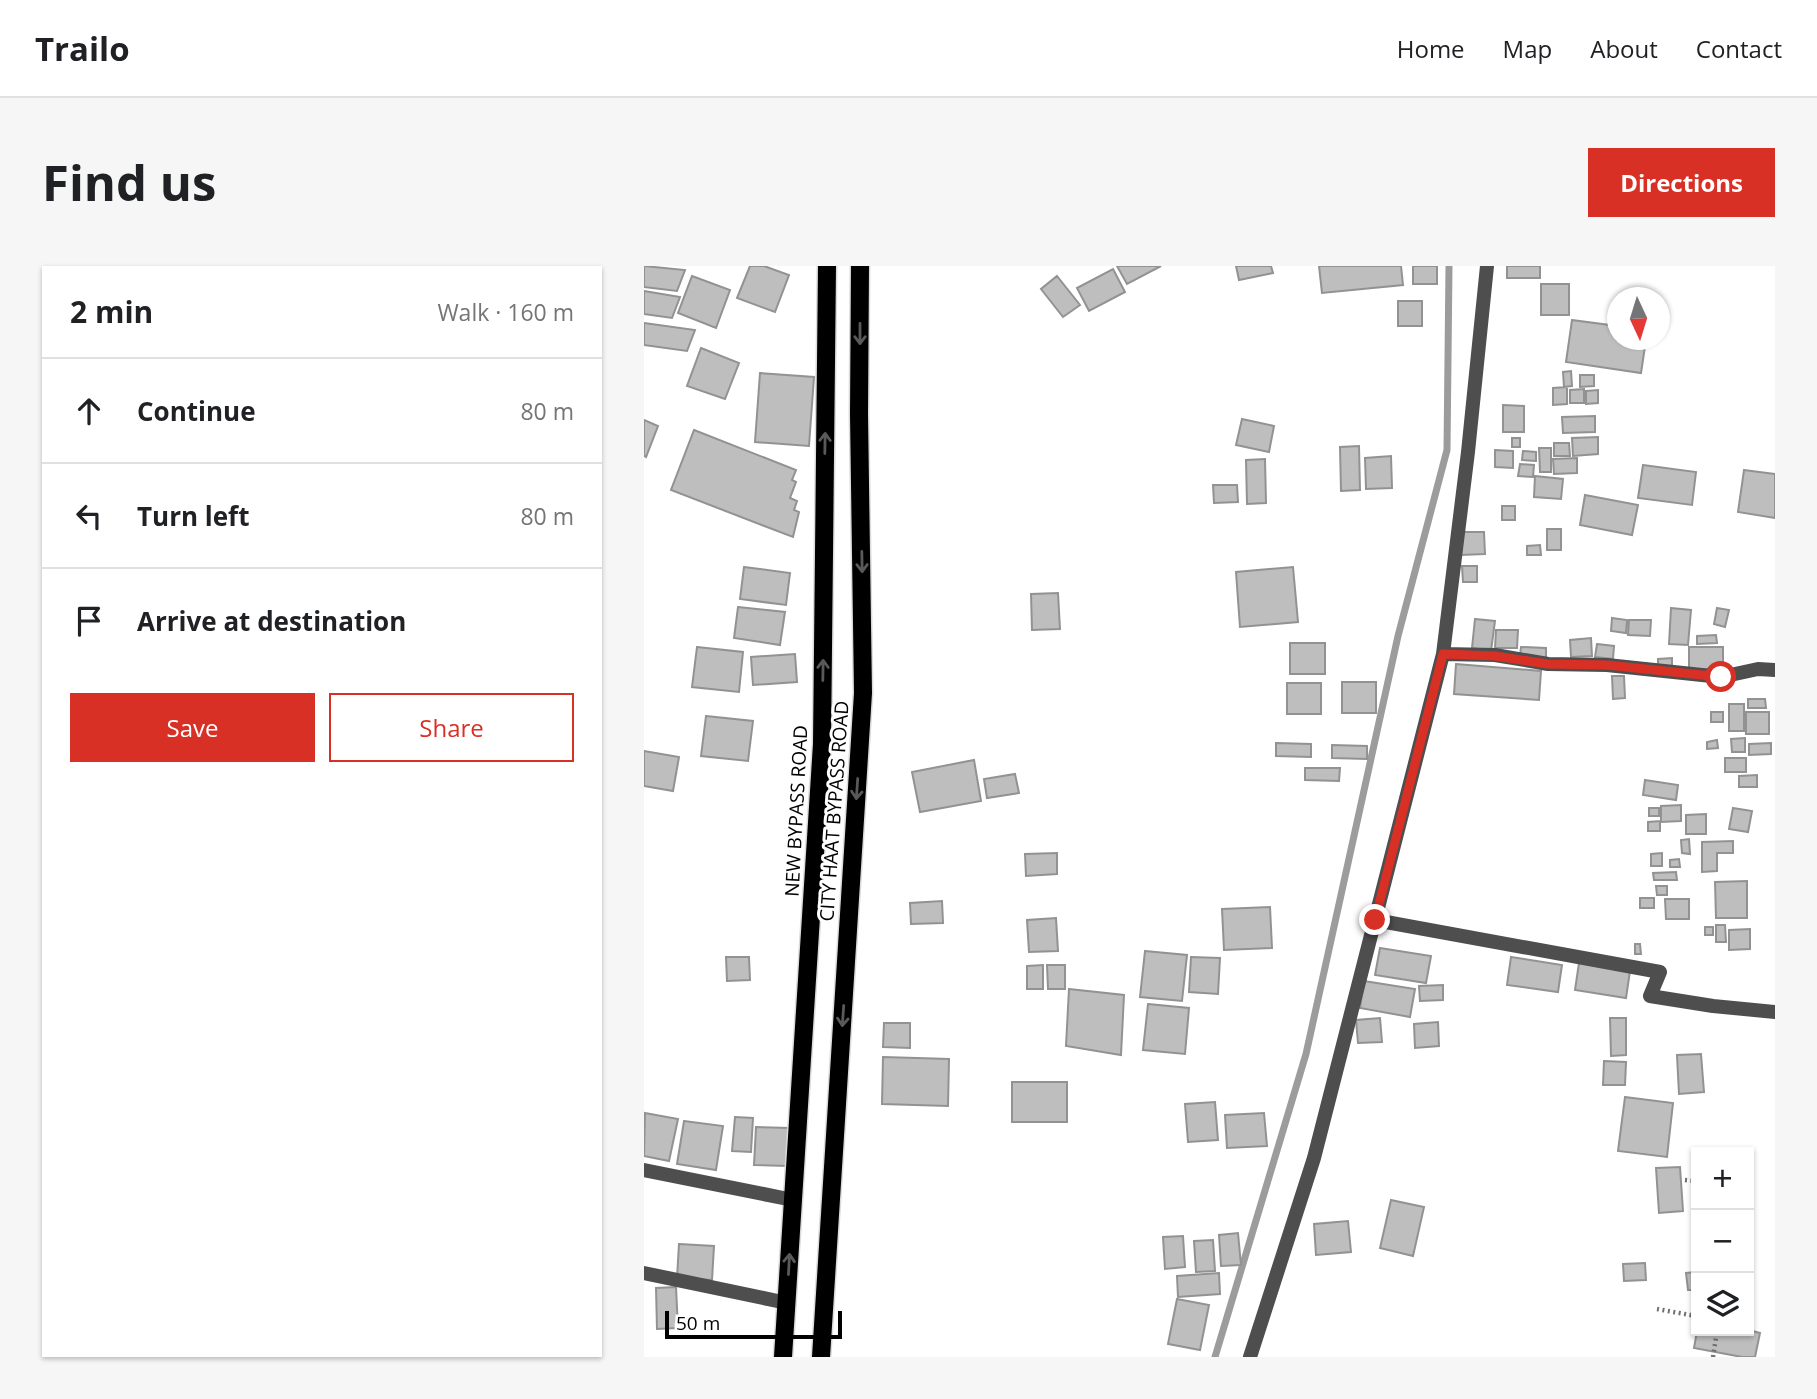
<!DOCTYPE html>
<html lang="en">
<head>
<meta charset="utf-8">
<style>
	body { margin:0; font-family:"Open Sans",sans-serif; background:#f6f6f6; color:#202124 }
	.controls { position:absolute; right:21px; bottom:21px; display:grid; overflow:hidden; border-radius:0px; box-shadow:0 2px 5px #0004 }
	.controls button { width:63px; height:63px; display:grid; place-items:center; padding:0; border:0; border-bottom:2px solid #e0e0e0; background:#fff; color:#202124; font:35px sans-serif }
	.compass { position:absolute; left:963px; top:21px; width:63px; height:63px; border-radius:50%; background:#fff; box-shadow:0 2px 5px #0004; rotate:176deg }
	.scale { position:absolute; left:21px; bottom:18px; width:177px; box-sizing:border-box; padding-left:7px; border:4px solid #000; border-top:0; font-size:19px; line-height:24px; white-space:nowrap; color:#000; -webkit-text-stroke:5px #fff; paint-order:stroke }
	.stop { position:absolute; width:21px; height:21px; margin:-16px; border:5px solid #d93025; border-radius:50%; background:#fff }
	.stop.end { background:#d93025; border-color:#fff; box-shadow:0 2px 7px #0008 }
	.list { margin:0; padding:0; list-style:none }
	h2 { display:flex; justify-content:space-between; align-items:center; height:91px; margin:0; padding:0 28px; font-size:30px }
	h2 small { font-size:23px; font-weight:400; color:#757577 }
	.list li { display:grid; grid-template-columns:46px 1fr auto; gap:21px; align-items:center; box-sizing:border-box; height:105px; padding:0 28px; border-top:2px solid #e0e0e0 }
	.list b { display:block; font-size:26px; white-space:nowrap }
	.list em { font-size:23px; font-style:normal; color:#757577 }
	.actions { display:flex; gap:14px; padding:21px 28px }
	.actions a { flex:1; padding:16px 0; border:2px solid #d93025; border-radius:0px; text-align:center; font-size:24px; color:#d93025 }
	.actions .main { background:#d93025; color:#fff }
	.icon { flex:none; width:38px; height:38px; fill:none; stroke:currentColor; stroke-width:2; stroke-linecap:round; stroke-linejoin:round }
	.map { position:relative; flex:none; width:1131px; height:1091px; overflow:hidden; border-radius:0px }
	header { display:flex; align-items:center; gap:42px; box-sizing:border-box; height:98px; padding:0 35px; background:#fff; border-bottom:2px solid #e0e0e0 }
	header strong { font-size:33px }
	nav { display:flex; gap:38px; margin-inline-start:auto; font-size:24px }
	.intro { display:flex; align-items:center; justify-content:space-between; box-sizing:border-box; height:168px; padding:0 42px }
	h1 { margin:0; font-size:49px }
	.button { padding:18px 32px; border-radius:0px; background:#d93025; color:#fff; font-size:24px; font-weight:700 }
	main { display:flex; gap:42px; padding:0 42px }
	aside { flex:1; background:#fff; border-radius:0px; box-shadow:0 2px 5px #0004 }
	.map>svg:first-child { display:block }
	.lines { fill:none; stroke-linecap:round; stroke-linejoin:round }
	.stream { stroke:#9c9c9c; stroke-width:7 }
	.building { fill:#bebebe; stroke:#929292; stroke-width:2 }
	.primary-casing { stroke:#dbdbdb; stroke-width:21 }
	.path { stroke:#707070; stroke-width:4.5; stroke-dasharray:2 3.5; stroke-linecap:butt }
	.street { stroke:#4e4e4e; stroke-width:14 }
	.primary { stroke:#000; stroke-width:18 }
	.oneway { stroke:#595959 }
	.route { stroke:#d93025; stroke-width:9 }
	.labels { text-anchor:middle; stroke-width:6; stroke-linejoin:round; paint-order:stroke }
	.street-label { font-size:19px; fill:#000; stroke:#fff }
</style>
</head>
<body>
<header>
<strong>Trailo</strong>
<nav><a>Home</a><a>Map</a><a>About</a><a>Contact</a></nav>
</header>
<div class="intro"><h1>Find us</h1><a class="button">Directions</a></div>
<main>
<aside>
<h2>2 min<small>Walk · 160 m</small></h2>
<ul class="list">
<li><svg class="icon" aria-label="ahead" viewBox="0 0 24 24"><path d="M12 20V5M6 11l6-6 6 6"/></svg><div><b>Continue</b></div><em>80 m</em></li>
<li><svg class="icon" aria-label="left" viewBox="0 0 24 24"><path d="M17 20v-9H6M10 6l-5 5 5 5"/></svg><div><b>Turn left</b></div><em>80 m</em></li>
<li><svg class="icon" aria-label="arrive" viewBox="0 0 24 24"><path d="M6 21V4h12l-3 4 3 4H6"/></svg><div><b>Arrive at destination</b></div></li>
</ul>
<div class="actions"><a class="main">Save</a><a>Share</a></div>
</aside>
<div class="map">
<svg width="1131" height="1091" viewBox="0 0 1131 1091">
	<rect width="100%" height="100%" fill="#fff"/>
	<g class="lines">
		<path class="stream" d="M571 1091 662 788 754 370 803 184 805 0"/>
	</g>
	<path class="building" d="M0 0 41 4 33 25 0 21Z
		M106 0H120L145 9 131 46 93 32Z
		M473 0H517L483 18Z
		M592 0H627L629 7 595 14Z
		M675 0H757L759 19 678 27Z
		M769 0H793V18H769Z
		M863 0H896V12H863Z
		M469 3 481 26 445 45 433 22Z
		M48 10 86 24 72 62 34 47Z
		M413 10 436 39 419 51 397 23Z
		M897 18H925V49H897Z
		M0 25 36 31 28 52 0 48Z
		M754 35H778V60H754Z
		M928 54 973 60V74H1002L997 107 922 96Z
		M0 57 51 64 43 85 0 79Z
		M57 82 95 97 81 133 43 120Z
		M927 105 928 120 920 121 919 106Z
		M116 107 170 111 165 180 111 176Z
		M936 109H950V120L936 121Z
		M923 121V138L909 139V122Z
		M940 123V137H926V124Z
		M954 124V137L942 138V125Z
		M859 139 880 140V166H859Z
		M951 150V166L919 167 918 151Z
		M598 153 630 160 625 186 592 179Z
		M0 154 14 160 2 191 0 190Z
		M50 164 152 204 148 214 152 216 146 232 153 235 150 244 155 246 149 271 27 224Z
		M954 171V188L929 190 928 172Z
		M868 172H876V181H868Z
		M910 177H925L926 190H910Z
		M715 180 716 224 697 225 696 181Z
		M895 182H907V206H896Z
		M851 184 869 185V202L851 201Z
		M879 185 892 186V195L878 194Z
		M747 190 748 222 722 223 721 192Z
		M933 192V207L910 208 909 193Z
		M621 193 622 237 603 238 602 194Z
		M876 198 890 199 889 211 874 210Z
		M999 199 1052 206 1048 239 994 232Z
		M1100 204 1131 208V252L1094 246Z
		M891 210 919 213 917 233 890 231Z
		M569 219H593L594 236 570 237Z
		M941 229 994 239 988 269 936 259Z
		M858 240H871V254H858Z
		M903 263H917V284H903Z
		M816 266H840L841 288 817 289Z
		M896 279 897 289H883V280Z
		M818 300H833V316H819Z
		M100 301 146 307 142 339 96 333Z
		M649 301 654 356 596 361 592 306Z
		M414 327 416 363 388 364 387 328Z
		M94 341 141 346 136 379 90 372Z
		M1027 342 1047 344 1044 379 1025 378Z
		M1073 342 1085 344 1081 361 1070 358Z
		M968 352 983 354 982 367 967 365Z
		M831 353 851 355 847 385 828 382Z
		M985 354H1007L1006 370 984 369Z
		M852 364H874L873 382H851Z
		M1072 369 1073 377 1053 378V370Z
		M947 372 948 390 927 391 926 374Z
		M646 377H681V408H646Z
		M953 378 970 380 969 393 951 391Z
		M53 381 99 386 95 426 48 421Z
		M877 381 902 382V392L876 390Z
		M1045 381H1079V403H1045Z
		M151 388 153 416 109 419 107 391Z
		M1028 392V401H1014V393Z
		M812 398 897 405 895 434 810 428Z
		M968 410H980L981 432 969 433Z
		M698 416H732V447H698Z
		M643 417H677V448H643Z
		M1104 433H1121L1122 442H1104Z
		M1085 438H1100V465H1085Z
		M1067 446H1079V456H1067Z
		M1102 446H1125V468H1102Z
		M62 450 109 455 104 495 57 490Z
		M1101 472V486H1088L1087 473Z
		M1073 474 1074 482 1063 483V476Z
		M632 477 667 478V491L632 490Z
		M1127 477V488L1105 489V478Z
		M688 479 723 480V493L688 492Z
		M0 485 35 491 29 525 0 520Z
		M1081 492H1102V506H1081Z
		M330 494 337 535 276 546 268 506Z
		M661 502H696L695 515 661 514Z
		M371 508 375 527 343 532 340 513Z
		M1113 509V521H1095V510Z
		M1001 514 1034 519 1032 534 999 529Z
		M1037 539V555L1017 556V540Z
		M1005 542H1015V550H1005Z
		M1089 542 1108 545 1104 566 1085 563Z
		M1062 548V568H1042V549Z
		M1016 555V565H1004V556Z
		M1045 573 1046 588 1038 587 1037 574Z
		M1089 575V587H1073V605L1058 606V576Z
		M413 587V608L382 610 381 588Z
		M1018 587V600H1007V588Z
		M1035 593 1036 601H1026V594Z
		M1032 606 1033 614H1010L1009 607Z
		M1103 615V652H1072L1071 616Z
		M1012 620H1023V629H1013Z
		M996 632H1010V642H996Z
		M1021 633H1045V653H1022Z
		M298 635 299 657 267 658 266 637Z
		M626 641 628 682 580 684 578 643Z
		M412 652 414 685 385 686 383 654Z
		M1072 659H1081L1082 676H1072Z
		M1061 661H1069V669H1061Z
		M1106 663V683L1085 684V664Z
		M991 678H996L997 688H991Z
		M736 682 787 690 782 717 731 709Z
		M501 685 543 689 538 735 496 731Z
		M82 691H105L106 714 83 715Z
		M547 691 576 692 574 728 545 726Z
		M867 691 918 699 914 726 863 719Z
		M935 697 986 705 982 732 931 724Z
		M399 699V723H383V700Z
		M403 699H421V723H404Z
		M720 715 771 723 766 751 716 742Z
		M799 719V734L776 735 775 720Z
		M425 723 480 729 477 789 422 780Z
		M504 738 545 742 541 788 499 784Z
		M736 752 738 776 714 777 712 754Z
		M966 752H982V789L967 790Z
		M794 756 795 780 771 782 770 758Z
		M240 757H266V782L239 781Z
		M1057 788 1060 826 1035 828 1033 789Z
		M239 791 305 793 304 840 238 838Z
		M960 795 982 796 981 819H959Z
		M368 816H423V856H368Z
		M981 831 1029 837 1023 891 974 885Z
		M571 836 574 874 544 876 541 838Z
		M1 847 34 853 25 895 0 890Z
		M620 847 623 880 583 882 581 849Z
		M91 851 109 852 107 886 88 885Z
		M40 855 79 860 72 904 33 898Z
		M112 861 146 862 144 900 110 899Z
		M1036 901 1039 945 1015 947 1012 902Z
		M747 934 780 941 769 990 736 982Z
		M704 955 707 986 672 989 670 958Z
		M594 967 597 999 577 1000 575 969Z
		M539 970 541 1001 521 1003 519 971Z
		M569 974 571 1005 552 1006 550 975Z
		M35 978 70 980 68 1014 33 1012Z
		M1001 997 1002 1014 980 1015 979 998Z
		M1052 1006V1024H1044L1042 1007Z
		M575 1007 576 1028 534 1031 533 1010Z
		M32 1021 34 1062 13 1063 12 1022Z
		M533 1033 565 1039 556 1084 524 1078Z
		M1105 1064 1116 1067 1111 1091H1098L1050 1082 1053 1065Z"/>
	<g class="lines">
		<g class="primary-casing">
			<path id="primary" d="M139 1091 178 478 183 0
				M177 1091 219 427 215 148 216 0"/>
		</g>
		<path class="path" d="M1041 914 1052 915
			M1013 1043 1052 1050
			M1069 1091 1073 1065"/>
		<path class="street" d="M799 388 851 389 904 398 963 399 1077 411 1114 403 1131 404
			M731 654 1016 706 1006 730 1069 740 1131 746
			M0 904 149 934
			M0 1007 143 1037
			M606 1091 670 892 799 388 824 186 843 0"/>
		<use href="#primary" class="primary"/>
	</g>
	<defs><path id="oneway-shaft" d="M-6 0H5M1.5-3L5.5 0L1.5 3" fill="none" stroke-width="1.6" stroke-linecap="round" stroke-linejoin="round" transform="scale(1.75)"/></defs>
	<g class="oneway">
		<use href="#oneway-shaft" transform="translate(216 68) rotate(90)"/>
		<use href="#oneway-shaft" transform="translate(181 177) rotate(-89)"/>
		<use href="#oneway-shaft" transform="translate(218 296) rotate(89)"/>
		<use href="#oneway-shaft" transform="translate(179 404) rotate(-89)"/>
		<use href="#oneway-shaft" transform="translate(213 523) rotate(94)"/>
		<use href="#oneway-shaft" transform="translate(199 750) rotate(94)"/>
		<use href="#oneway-shaft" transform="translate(145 998) rotate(-87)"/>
	</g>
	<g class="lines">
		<path class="route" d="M731 654 799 388 851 390 904 398 963 399 1077 411"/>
	</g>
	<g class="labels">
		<g class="street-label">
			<text transform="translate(152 545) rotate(-87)" y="7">NEW BYPASS ROAD</text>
			<text transform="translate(190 545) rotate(-86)" y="7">CITY HAAT BYPASS ROAD</text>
		</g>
	</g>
</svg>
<div class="controls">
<button>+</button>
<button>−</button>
<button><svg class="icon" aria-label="layers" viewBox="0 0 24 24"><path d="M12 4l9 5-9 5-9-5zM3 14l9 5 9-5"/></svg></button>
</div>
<svg class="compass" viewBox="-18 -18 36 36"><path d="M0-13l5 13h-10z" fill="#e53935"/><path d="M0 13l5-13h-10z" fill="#757577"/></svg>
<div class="scale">50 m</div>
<div class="stop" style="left:1077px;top:411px"></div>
<div class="stop end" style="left:731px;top:654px"></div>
</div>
</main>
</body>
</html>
